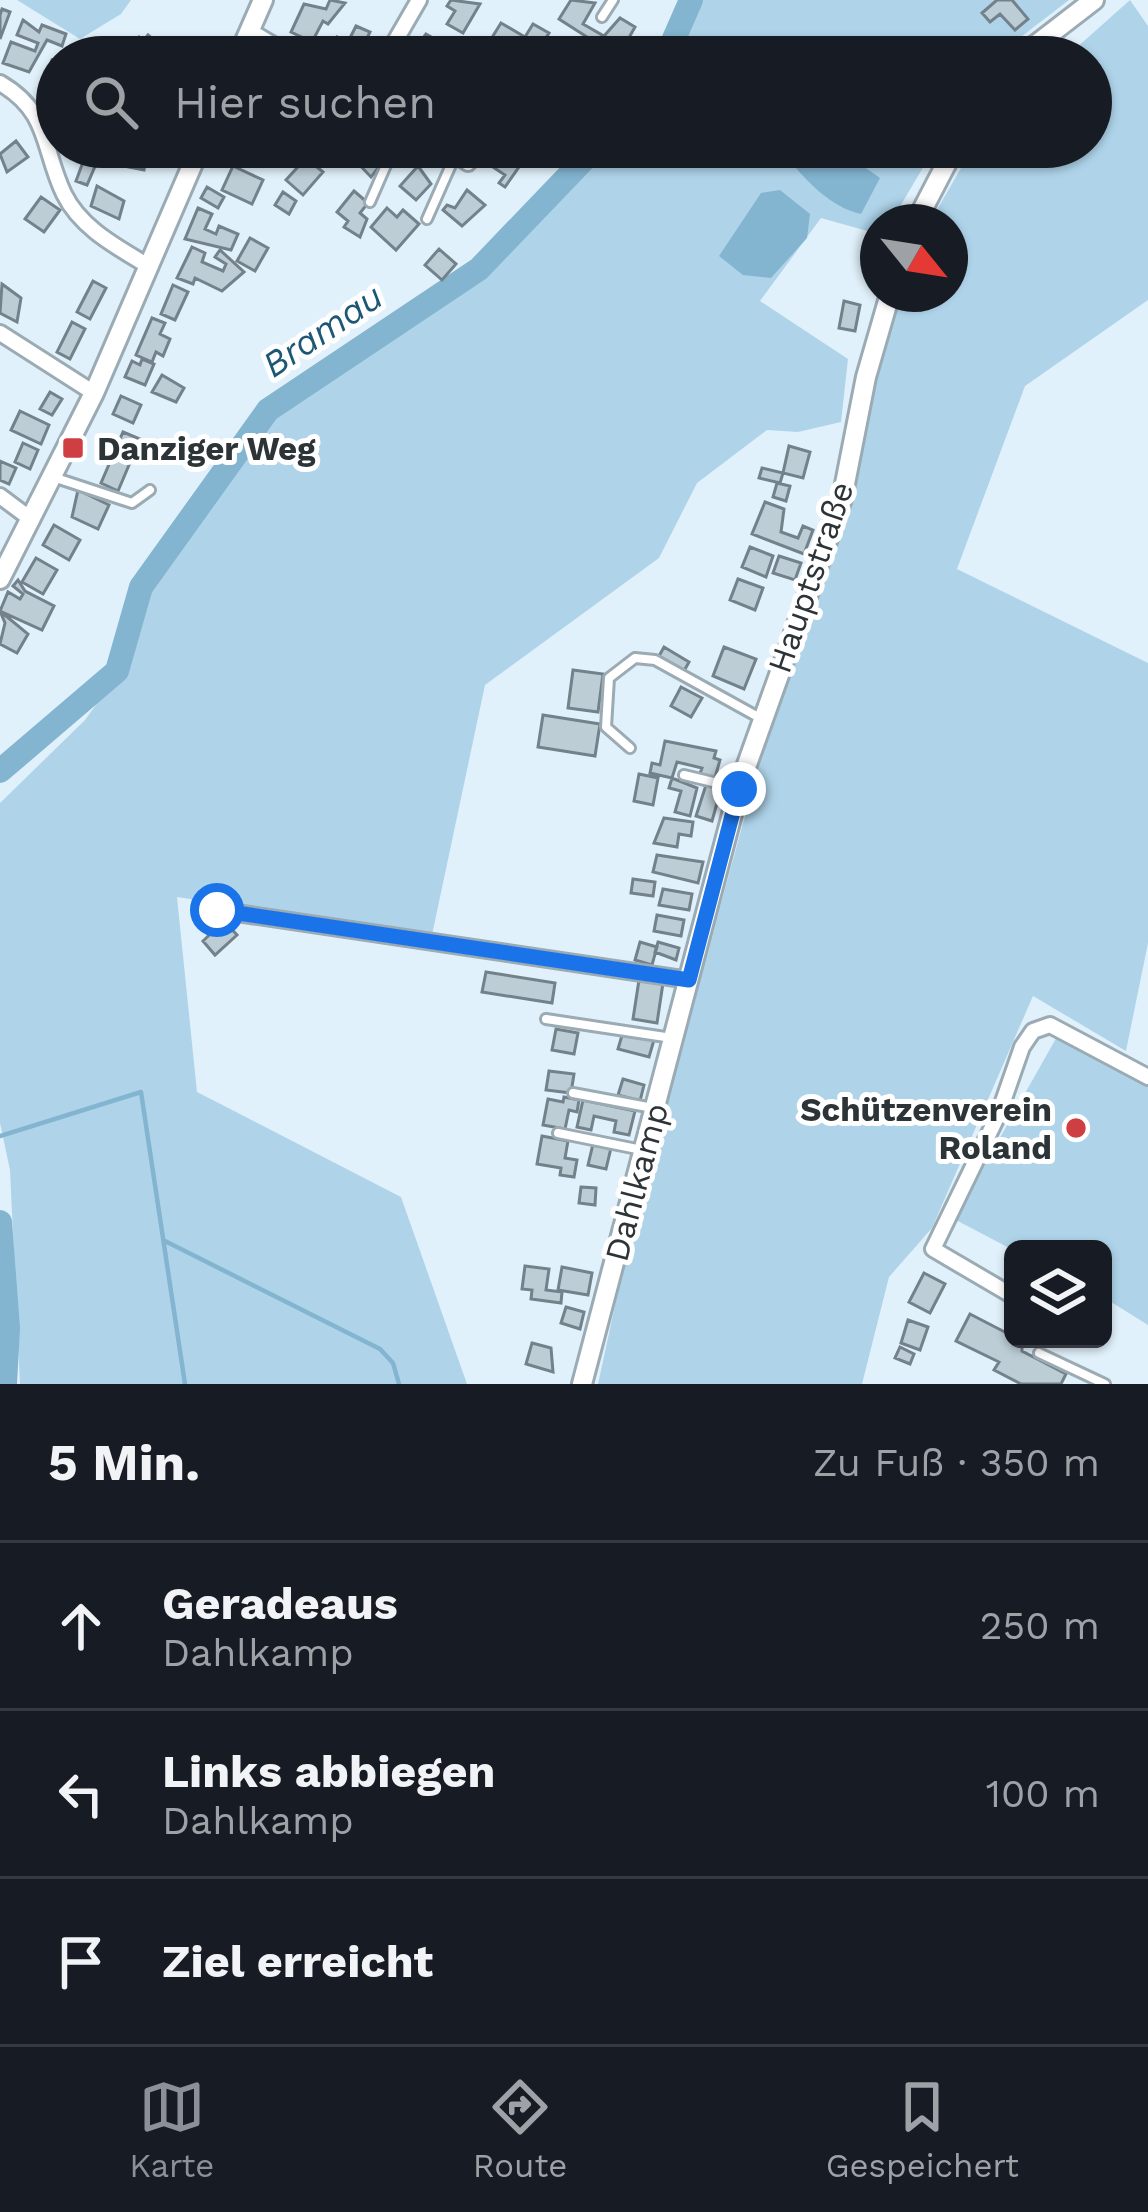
<!DOCTYPE html>
<html lang="de">
<head>
<meta charset="utf-8">
<style>
	body { margin:0; font-family:"Work Sans",sans-serif; background:#242831; color:#f1f3f6 }
	.controls { position:absolute; right:36px; bottom:36px; display:grid; overflow:hidden; border-radius:18px; box-shadow:0 3px 9px #0004 }
	.controls button { width:108px; height:108px; display:grid; place-items:center; padding:0; border:0; border-bottom:3px solid #363941; background:#171b24; color:#f1f3f6; font:60px sans-serif }
	.compass { position:absolute; left:860px; top:204px; width:108px; height:108px; border-radius:50%; background:#171b24; box-shadow:0 3px 9px #0004; rotate:120deg }
	.stop { position:absolute; width:36px; height:36px; margin:-27px; border:9px solid #1a73e8; border-radius:50%; background:#fff }
	.stop.end { background:#1a73e8; border-color:#fff; box-shadow:0 3px 12px #0008 }
	.list { margin:0; padding:0; list-style:none }
	h2 { display:flex; justify-content:space-between; align-items:center; height:156px; margin:0; padding:0 48px; font-size:51px }
	h2 small { font-size:39px; font-weight:400; color:#9ea1a6 }
	.list li { display:grid; grid-template-columns:78px 1fr auto; gap:36px; align-items:center; box-sizing:border-box; height:168px; padding:0 48px; border-top:3px solid #363941 }
	.list b { display:block; font-size:45px; white-space:nowrap }
	.list p { margin:0; font-size:39px; white-space:nowrap; color:#9ea1a6 }
	.list em { font-size:39px; font-style:normal; color:#9ea1a6 }
	.icon { flex:none; width:66px; height:66px; fill:none; stroke:currentColor; stroke-width:2; stroke-linecap:round; stroke-linejoin:round }
	.map { position:relative; flex:none; width:1148px; height:1384px; overflow:hidden }
	.search { position:absolute; background:#171b24; box-shadow:0 3px 9px #0004; left:36px; right:36px; top:36px; height:132px; display:flex; align-items:center; gap:30px; box-sizing:border-box; padding:0 42px; border-radius:66px; color:#9ea1a6; font-size:45px }
	.sheet { height:660px; background:#171b24 }
	nav { display:flex; justify-content:space-around; align-items:center; box-sizing:border-box; height:168px; border-top:3px solid #363941; background:#171b24; font-size:33px; color:#9ea1a6 }
	nav a { display:grid; justify-items:center; gap:6px }
	nav .on { color:#8c9099 }
	.map>svg:first-child { display:block }
	.green { fill:#afd4ea }
	.water { fill:#83b4d0 }
	.lines { fill:none; stroke-linecap:round; stroke-linejoin:round }
	.stream { stroke:#83b4d0; stroke-width:4.5 }
	.river { stroke:#83b4d0; stroke-width:24 }
	.building { fill:#bdcdd6; stroke:#72818a; stroke-width:3 }
	.service-casing { stroke:#9babb4; stroke-width:14 }
	.minor-casing { stroke:#9babb4; stroke-width:20 }
	.tertiary-casing { stroke:#9babb4; stroke-width:24 }
	.service { stroke:#fff; stroke-width:8 }
	.minor { stroke:#fff; stroke-width:14 }
	.tertiary { stroke:#fff; stroke-width:18 }
	.route { stroke:#1a73e8; stroke-width:15 }
	.poi-dot { fill:#ce3e42; stroke:#fff; stroke-width:4.5 }
	.labels { text-anchor:middle; stroke-width:10; stroke-linejoin:round; paint-order:stroke }
	.poi-label { font-size:33px; font-weight:bold; fill:#2d3438; stroke:#fff; text-anchor:start }
	.street-label { font-size:33px; fill:#2d3438; stroke:#fff }
	.water-label { font-size:36px; font-style:italic; fill:#1c5875; stroke:#fff }
</style>
</head>
<body>
<div class="map">
<svg width="1148" height="1384" viewBox="0 0 1148 1384">
	<rect width="100%" height="100%" fill="#e1f1fb"/>
	<path class="green" d="M17 0H131L121 14 80 39Z
		M694 0H1069L995 57H670Z
		M1130 0 1148 26V300L1025 386 957 569 1148 663V943L1126 1051 1033 996 932 1228 889 1277 862 1384H598L632 1227 778 696 851 503 876 379 902 294H950V222H930L973 147H1091V57H1066Z
		M601 147H792L787 158 826 197 861 214 836 147H880L890 155 905 147H935L891 222H878V234L821 218 760 301 848 359 841 422 798 432 767 430 697 483 659 558 485 685 432 935 177 897 197 1092 401 1197 467 1384H20L10 1170 0 1123V803L85 720 119 673 143 588 270 411 481 273Z
		M1059 1033 1148 1085V1325L1103 1297V1249L1013 1250 954 1219Z"/>
	<path class="water" d="M792 147H836L880 178 861 214C830 207 807 181 786 157Z
		M780 190 810 214 807 238 771 278 743 275 719 256 761 193Z"/>
	<g class="lines">
		<path class="stream" d="M0 1136 141 1092 185 1384
			M165 1241 380 1349 393 1363 399 1384"/>
		<path class="river" d="M666 57 691 0
			M0 771 117 671 141 587 268 410 479 269 596 147
			M0 1222 8 1328 5 1384"/>
	</g>
	<path class="building" d="M330 0 345 3 328 24 323 21 312 42 291 32 304 4 326 9Z
		M451 0 480 4 463 33 447 24 455 11 447 6Z
		M571 0 595 3 583 24 604 36 620 18 635 27 618 57 559 19Z
		M997 0H1012L1028 19 1015 30 1000 14 990 22 982 13Z
		M2 9 10 12 0 39V15Z
		M23 20 39 32 42 25 66 34 62 46 47 40 29 72 3 63 11 42 35 51 38 43 17 35Z
		M501 23 525 37 533 24 549 33 540 47 535 44 531 52 523 48 511 57 488 44Z
		M356 26 370 32 360 53 354 50 349 57 331 49 337 37 348 42Z
		M426 34 456 51 453 57H409Z
		M148 35 155 41 144 57 126 56 139 37 144 40Z
		M164 45 186 55 185 57H159Z
		M52 60 57 62V124L42 119 49 99 39 96Z
		M16 141 28 157 7 172 0 154Z
		M71 147H94L89 161 96 164 87 185 76 181 83 162 68 156Z
		M136 147 148 149 144 170 124 166 127 153 134 154Z
		M241 147H268L252 164 238 151Z
		M362 147 379 152 375 157 382 163 371 177 353 158Z
		M498 148 521 164 505 187 499 183 505 175 487 163Z
		M306 158 323 172 303 195 286 180Z
		M233 166 263 180 252 204 222 190Z
		M418 166 431 184 416 200 400 186Z
		M97 186 124 201 119 219 91 206Z
		M207 187 224 197 218 208 201 198Z
		M467 190 485 205 462 226 443 210 447 205 455 208Z
		M354 191 368 203 360 213 367 219 360 237 344 227 348 221 337 212Z
		M283 192 296 201 289 214 275 205Z
		M41 197 60 210 44 232 25 219Z
		M198 208 212 214 205 229 216 234 219 226 238 234 231 250 185 239Z
		M387 208 397 217 403 210 419 224 396 250 371 227Z
		M250 238 268 248 255 271 237 261Z
		M192 247 205 253 202 262 223 271 226 264 215 257 220 250 244 272 222 291 195 278 193 284 177 278Z
		M439 249 456 264 442 280 425 265Z
		M93 281 106 288 90 319 77 312Z
		M2 284 21 298 17 322 0 313Z
		M173 285 188 292 175 320 161 314Z
		M844 301 860 305 855 331 839 328Z
		M152 318 165 323 160 334 170 339 163 356 156 352 152 362 136 355Z
		M72 322 85 329 70 359 57 352Z
		M142 359 154 364 145 385 125 377 132 361 140 365Z
		M162 375 184 388 176 402 152 392Z
		M50 392 62 399 52 415 40 409Z
		M121 396 141 405 133 423 113 414Z
		M20 411 49 425 41 444 11 430Z
		M123 432 140 439 118 491 101 483Z
		M23 443 38 450 30 469 15 462Z
		M789 446 810 452 803 478 783 473Z
		M0 461 16 468 9 484 0 480Z
		M762 468 783 473 780 483 759 478Z
		M777 483 790 486 786 501 773 497Z
		M78 490 109 505 98 529 72 517Z
		M765 502 784 509 781 532 798 538 803 526 813 530 804 554 752 534Z
		M54 525 80 540 69 560 43 545Z
		M750 547 773 556 766 577 742 567Z
		M779 556 801 563 795 580 773 573Z
		M36 558 57 570 43 594 22 582Z
		M738 579 763 588 755 610 730 600Z
		M18 580 25 591 54 606 42 630 0 611 8 592 20 599 23 594 13 586Z
		M0 611 28 634 17 653 0 644 5 623Z
		M664 647 689 662 684 671 659 656Z
		M724 647 756 659 744 689 713 676Z
		M573 670 603 674 598 712 568 708Z
		M681 687 702 698 691 717 671 706Z
		M543 715 600 724 595 756 538 747Z
		M665 741 716 751 714 758 720 760 714 781 699 776 702 768 677 762 672 778 650 773 652 763 660 765Z
		M639 774 658 778 653 805 634 801Z
		M672 778 697 788 690 816 675 812 681 791 669 788Z
		M706 785 721 789 712 821 696 816Z
		M664 818 693 822 691 836 679 834 677 847 654 843Z
		M657 855 703 862 698 883 653 872Z
		M633 879 655 882 653 896 631 893Z
		M663 889 692 894 689 910 659 905Z
		M657 915 684 920 681 936 654 931Z
		M224 921 237 935 215 955 203 941Z
		M640 942 657 947 652 965 635 960Z
		M658 942 679 948 676 960 655 952Z
		M486 972 555 983 552 1003 482 992Z
		M639 980 663 983 657 1023 633 1019Z
		M556 1029 578 1033 574 1054 552 1050Z
		M623 1032 654 1040 649 1057 618 1049Z
		M549 1071 574 1074 571 1093 546 1090Z
		M623 1079 644 1085 640 1101 618 1095Z
		M564 1097 579 1100 577 1112 569 1110 565 1129 543 1125 548 1099 563 1102Z
		M583 1100 635 1111 629 1135 614 1132 616 1121 594 1116 591 1130 577 1127Z
		M542 1136 568 1141 565 1158 577 1160 574 1177 560 1175 561 1168 537 1164Z
		M593 1144 611 1148 606 1169 588 1165Z
		M581 1187 596 1188 595 1205 579 1203Z
		M525 1266 549 1269 546 1290 562 1292 561 1303 531 1299 532 1290 522 1289Z
		M562 1267 592 1273 588 1295 558 1290Z
		M924 1273 945 1284 930 1313 909 1302Z
		M566 1307 584 1312 580 1329 561 1323Z
		M970 1314 1022 1341V1351L1066 1374 1061 1384H1021L994 1370 999 1362 956 1341Z
		M908 1320 928 1327 920 1350 901 1343Z
		M532 1343 551 1348 553 1372 526 1364Z
		M900 1347 914 1354 910 1364 895 1358Z"/>
	<g class="lines">
		<g class="service-casing">
			<path id="service" d="M602 17 613 0
				M329 154 331 147
				M370 202 394 147
				M427 219 455 156
				M56 478 132 503 150 490
				M630 748 606 727 609 678 635 658 655 660 760 718
				M684 775 738 788
				M546 1019 672 1038
				M573 1093 653 1108
				M558 1133 642 1150
				M1039 1353 1105 1384"/>
		</g>
		<g class="minor-casing">
			<path id="minor" d="M250 31 294 57
				M386 57 419 0
				M531 57V56
				M0 83C50 112 42 148 64 194 81 229 119 248 150 267
				M444 147 468 163 480 147
				M0 333 94 393
				M0 496 32 520
				M217 910 689 980
				M1013 1296 933 1249 999 1113 1022 1047 1033 1031 1050 1025 1148 1077"/>
		</g>
		<g class="tertiary-casing">
			<path id="tertiary" d="M238 57 263 0
				M1020 57 1094 0
				M916 222 955 147
				M0 579 94 393 200 147
				M582 1384 740 784 842 499 866 377 890 294"/>
		</g>
		<use href="#service" class="service"/>
		<use href="#minor" class="minor"/>
		<use href="#tertiary" class="tertiary"/>
	</g>
	<g class="lines">
		<path class="route" d="M217 910 689 980 739 789"/>
	</g>
	<g class="poi-dot">
		<rect x="61" y="436" width="24" height="24" rx="6"/>
		<circle cx="1076" cy="1128" r="12"/>
	</g>
	<g class="labels">
		<g class="poi-label">
			<text x="97" y="460">Danziger Weg</text>
			<text x="1052" y="1121" text-anchor="end">Schützenverein<tspan x="1052" dy="38">Roland</tspan></text>
		</g>
		<g class="street-label">
			<text transform="translate(810 577) rotate(-71)" y="12">Hauptstraße</text>
			<text transform="translate(636 1182) rotate(-75)" y="12">Dahlkamp</text>
		</g>
		<g class="water-label">
			<text transform="translate(322 330) rotate(-34)" y="13">Bramau</text>
		</g>
	</g>
</svg>
<div class="controls">
<button><svg class="icon" aria-label="layers" viewBox="0 0 24 24"><path d="M12 4l9 5-9 5-9-5zM3 14l9 5 9-5"/></svg></button>
</div>
<svg class="compass" viewBox="-18 -18 36 36"><path d="M0-13l5 13h-10z" fill="#e53935"/><path d="M0 13l5-13h-10z" fill="#9ea1a6"/></svg>
<div class="stop" style="left:217px;top:910px"></div>
<div class="stop end" style="left:739px;top:789px"></div>
<div class="search"><svg class="icon" aria-label="search" viewBox="0 0 24 24"><circle cx="10" cy="10" r="6"/><path d="M15 15l6 6"/></svg>Hier suchen</div>
</div>
<section class="sheet">
<h2>5 Min.<small>Zu Fuß · 350 m</small></h2>
<ul class="list">
<li><svg class="icon" aria-label="ahead" viewBox="0 0 24 24"><path d="M12 20V5M6 11l6-6 6 6"/></svg><div><b>Geradeaus</b><p>Dahlkamp</p></div><em>250 m</em></li>
<li><svg class="icon" aria-label="left" viewBox="0 0 24 24"><path d="M17 20v-9H6M10 6l-5 5 5 5"/></svg><div><b>Links abbiegen</b><p>Dahlkamp</p></div><em>100 m</em></li>
<li><svg class="icon" aria-label="arrive" viewBox="0 0 24 24"><path d="M6 21V4h12l-3 4 3 4H6"/></svg><div><b>Ziel erreicht</b></div></li>
</ul>
</section>
<nav>
<a class="on"><svg class="icon" aria-label="map" viewBox="0 0 24 24"><path d="M3 6l6-2 6 2 6-2v14l-6 2-6-2-6 2zM9 4v14M15 6v14"/></svg>Karte</a>
<a><svg class="icon" aria-label="directions" viewBox="0 0 24 24"><path d="M12 3l9 9-9 9-9-9zM9 14v-3h6M13 9l2 2-2 2"/></svg>Route</a>
<a><svg class="icon" aria-label="saved" viewBox="0 0 24 24"><path d="M7 4h10v16l-5-4-5 4z"/></svg>Gespeichert</a>
</nav>
</body>
</html>
